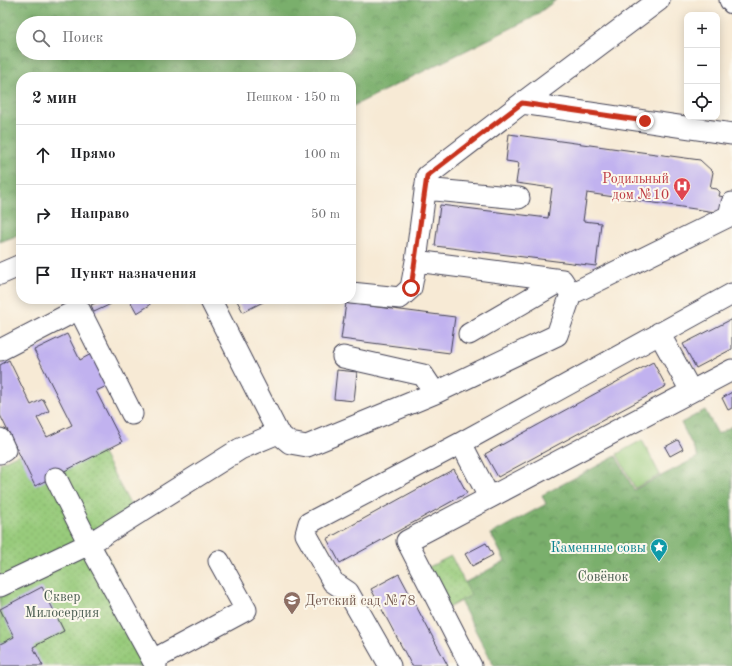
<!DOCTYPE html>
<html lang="ru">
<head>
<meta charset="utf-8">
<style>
	body { margin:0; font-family:"Old Standard TT",serif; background:#f6f6f6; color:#202124 }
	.controls { position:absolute; right:12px; top:12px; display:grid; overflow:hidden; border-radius:8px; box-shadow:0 2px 10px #0003 }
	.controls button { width:36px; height:36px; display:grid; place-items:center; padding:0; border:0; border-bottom:1px solid #e0e0e0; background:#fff; color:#202124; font:20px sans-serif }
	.stop { position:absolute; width:12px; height:12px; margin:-9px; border:3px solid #c8321e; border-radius:50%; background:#fff }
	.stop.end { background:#c8321e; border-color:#fff; box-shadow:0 1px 4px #0008 }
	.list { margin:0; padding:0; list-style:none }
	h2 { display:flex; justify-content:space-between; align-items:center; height:52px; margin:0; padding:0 16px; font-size:17px }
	h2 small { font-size:13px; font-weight:400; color:#757577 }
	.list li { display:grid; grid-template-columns:26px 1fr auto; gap:12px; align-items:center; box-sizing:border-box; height:60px; padding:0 16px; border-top:1px solid #e0e0e0 }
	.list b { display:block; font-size:15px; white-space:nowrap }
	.list em { font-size:13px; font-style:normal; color:#757577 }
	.icon { flex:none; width:22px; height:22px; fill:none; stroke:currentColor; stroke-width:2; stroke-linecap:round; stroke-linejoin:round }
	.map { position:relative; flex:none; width:732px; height:666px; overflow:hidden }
	.search { position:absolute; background:#fff; box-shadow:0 2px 10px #0003; left:16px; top:16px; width:340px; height:44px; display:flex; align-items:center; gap:10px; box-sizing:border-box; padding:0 14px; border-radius:22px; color:#757577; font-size:15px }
	.panel { position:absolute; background:#fff; box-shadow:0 2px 10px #0003; left:16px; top:72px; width:340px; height:232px; border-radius:16px }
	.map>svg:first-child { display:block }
	.green { fill:#98cb7c; stroke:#5d765c }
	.forest { fill:url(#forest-crowns); stroke:#4e6854; fill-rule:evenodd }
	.park { fill:url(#park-dots); stroke:#5d765c }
	.building { fill:#c1b2ef }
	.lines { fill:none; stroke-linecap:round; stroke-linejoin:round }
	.minor-casing { stroke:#424052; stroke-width:23 }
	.minor { stroke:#fff; stroke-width:21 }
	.route { stroke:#c8321e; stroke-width:5 }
	.labels { text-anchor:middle; stroke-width:4; stroke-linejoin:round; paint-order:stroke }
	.health-label { font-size:14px; fill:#be3a42; stroke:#fbf7ec; text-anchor:end }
	.culture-label { font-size:14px; fill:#0d838f; stroke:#fbf7ec; text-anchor:end }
	.park-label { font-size:14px; fill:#4b5d52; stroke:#fbf7ec }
	.education-label { font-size:14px; fill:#785e54; stroke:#fbf7ec; text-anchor:start }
</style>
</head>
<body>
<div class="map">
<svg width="732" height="666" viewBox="0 0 732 666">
	<defs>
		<pattern id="forest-crowns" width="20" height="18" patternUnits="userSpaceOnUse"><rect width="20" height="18" fill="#7aaf6c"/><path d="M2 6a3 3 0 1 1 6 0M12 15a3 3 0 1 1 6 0" fill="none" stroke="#648e5a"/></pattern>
		<pattern id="park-dots" width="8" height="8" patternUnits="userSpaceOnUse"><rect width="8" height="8" fill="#98cb7c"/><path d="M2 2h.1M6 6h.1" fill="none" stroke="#83ae6c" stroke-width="1.8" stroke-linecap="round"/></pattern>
	</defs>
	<rect width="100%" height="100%" fill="#fbf7ec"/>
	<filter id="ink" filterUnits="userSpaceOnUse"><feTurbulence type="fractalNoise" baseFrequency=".025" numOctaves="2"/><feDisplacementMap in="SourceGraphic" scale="8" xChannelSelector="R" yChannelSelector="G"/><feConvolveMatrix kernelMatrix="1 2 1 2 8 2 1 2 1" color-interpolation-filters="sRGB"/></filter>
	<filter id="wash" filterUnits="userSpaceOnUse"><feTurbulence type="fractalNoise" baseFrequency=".012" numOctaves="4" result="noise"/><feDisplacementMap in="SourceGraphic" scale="16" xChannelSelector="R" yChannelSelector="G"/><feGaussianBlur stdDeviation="0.9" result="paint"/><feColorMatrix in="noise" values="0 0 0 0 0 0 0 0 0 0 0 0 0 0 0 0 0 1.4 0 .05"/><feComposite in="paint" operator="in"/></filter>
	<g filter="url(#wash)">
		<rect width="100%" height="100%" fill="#f7ead5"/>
		<path class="green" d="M642 440 660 475 635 488 617 454Z"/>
		<path class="forest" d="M0 0H556L532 18 351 107V77H21V234L0 242ZM23 23H349V53H23Z
			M705 410 718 434 732 426V666H494L460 601 471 595 464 583 505 561 491 534 546 504 542 495 616 456 634 490 698 457 681 423Z"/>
		<path class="park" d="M102 452 132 508 94 530 163 666H0V463L19 454Z
			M451 556 471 595 448 608 427 568Z"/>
		<g id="blocks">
			<path class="building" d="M509 134 700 160 713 172 710 188 717 189 720 192 719 196 725 197 722 213 587 193 583 221 601 223 596 266 435 246 440 205 548 218 552 188 516 183 519 163 506 161Z
				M104 299H108L111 304 94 312 91 305Z
				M129 299H147L150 305 137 313Z
				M236 299H269L243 312Z
				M346 303 455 317 450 353 341 339Z
				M732 319V349L696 368 683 344Z
				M67 334 80 360 95 352 111 384 96 391 122 442 35 486 0 415V365L9 360 31 405 43 399 49 411 37 418 47 437 72 425 34 350Z
				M653 362 666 386 498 477 485 454Z
				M337 370 357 372 354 401 334 399Z
				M732 392V408L728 410 722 398Z
				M678 440 683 449 670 456 665 447Z
				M454 469 467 493 340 563 327 539Z
				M486 543 493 555 472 566 465 554Z
				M399 574 448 666H412L371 589Z
				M42 587 64 631 33 647 43 666H0V644L14 637 0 609Z"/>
		</g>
	</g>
	<g filter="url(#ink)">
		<use href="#blocks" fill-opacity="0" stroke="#424052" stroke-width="1"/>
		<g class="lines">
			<g class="minor-casing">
				<path id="minor" d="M730 0 732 3
					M522 103 659 0
					M425 189 519 198
					M416 261 427 176 522 103 732 134
					M0 274 21 265
					M351 293 400 298 411 288 416 261 562 280 571 294
					M210 299 278 433 290 443 307 446 435 393 423 375 343 357
					M659 333 691 391
					M469 334 562 280
					M0 350 79 309 132 414
					M435 393 557 335 571 294 729 216 732 203
					M0 439 5 450 0 453
					M461 443 489 497
					M56 478 89 544 240 449 278 433
					M0 586 89 544 156 666
					M153 660 246 610 219 561
					M390 666 348 592 333 582 306 534 309 523 461 443 732 294
					M471 666 407 541 732 370"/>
			</g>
			<use href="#minor" class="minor"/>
		</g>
	</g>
	<g class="lines" filter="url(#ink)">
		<path class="route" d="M411 288 427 176 522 103 645 121"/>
	</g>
	<defs>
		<g id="hospital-pin" transform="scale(0.9)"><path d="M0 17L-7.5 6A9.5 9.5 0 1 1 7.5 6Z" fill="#e0444e" stroke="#fbf7ec"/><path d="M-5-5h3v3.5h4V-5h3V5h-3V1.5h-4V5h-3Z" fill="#fff"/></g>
		<g id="sight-pin" transform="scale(0.9)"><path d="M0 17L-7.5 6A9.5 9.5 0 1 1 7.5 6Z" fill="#0f9aa8" stroke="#fbf7ec"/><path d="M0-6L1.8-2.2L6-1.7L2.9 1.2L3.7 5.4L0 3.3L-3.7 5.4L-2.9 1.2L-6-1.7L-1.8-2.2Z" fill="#fff"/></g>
		<g id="school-pin" transform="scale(0.9)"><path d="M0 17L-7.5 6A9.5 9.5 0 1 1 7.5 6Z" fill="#8d6e63" stroke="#fbf7ec"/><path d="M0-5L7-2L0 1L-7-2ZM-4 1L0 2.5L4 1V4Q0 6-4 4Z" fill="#fff"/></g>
	</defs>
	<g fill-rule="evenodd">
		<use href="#hospital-pin" x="682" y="186"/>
		<use href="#sight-pin" x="659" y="547"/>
		<use href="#school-pin" x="292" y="600"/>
	</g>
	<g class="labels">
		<g class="health-label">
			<text x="669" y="183">Родильный<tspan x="669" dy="16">дом №10</tspan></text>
		</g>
		<g class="culture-label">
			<text x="646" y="552">Каменные совы</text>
		</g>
		<g class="park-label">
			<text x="603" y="581">Совёнок</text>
			<text x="62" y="601">Сквер<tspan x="62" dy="16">Милосердия</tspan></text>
		</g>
		<g class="education-label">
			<text x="305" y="605">Детский сад №78</text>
		</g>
	</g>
</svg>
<div class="controls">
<button>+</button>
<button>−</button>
<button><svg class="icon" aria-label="locate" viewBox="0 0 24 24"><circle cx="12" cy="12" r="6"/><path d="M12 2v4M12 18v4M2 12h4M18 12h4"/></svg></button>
</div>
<div class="stop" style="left:411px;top:288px"></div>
<div class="stop end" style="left:645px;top:121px"></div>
<div class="search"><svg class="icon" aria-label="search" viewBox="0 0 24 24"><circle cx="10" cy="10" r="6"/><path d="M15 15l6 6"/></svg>Поиск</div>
<section class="panel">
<h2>2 мин<small>Пешком · 150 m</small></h2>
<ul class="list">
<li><svg class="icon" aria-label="ahead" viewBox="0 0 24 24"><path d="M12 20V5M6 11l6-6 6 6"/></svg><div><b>Прямо</b></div><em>100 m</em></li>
<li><svg class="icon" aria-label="right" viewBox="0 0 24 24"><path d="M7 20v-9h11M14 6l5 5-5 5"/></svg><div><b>Направо</b></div><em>50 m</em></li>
<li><svg class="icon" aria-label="arrive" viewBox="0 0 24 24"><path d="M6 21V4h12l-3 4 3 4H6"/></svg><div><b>Пункт назначения</b></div></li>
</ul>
</section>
</div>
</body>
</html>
